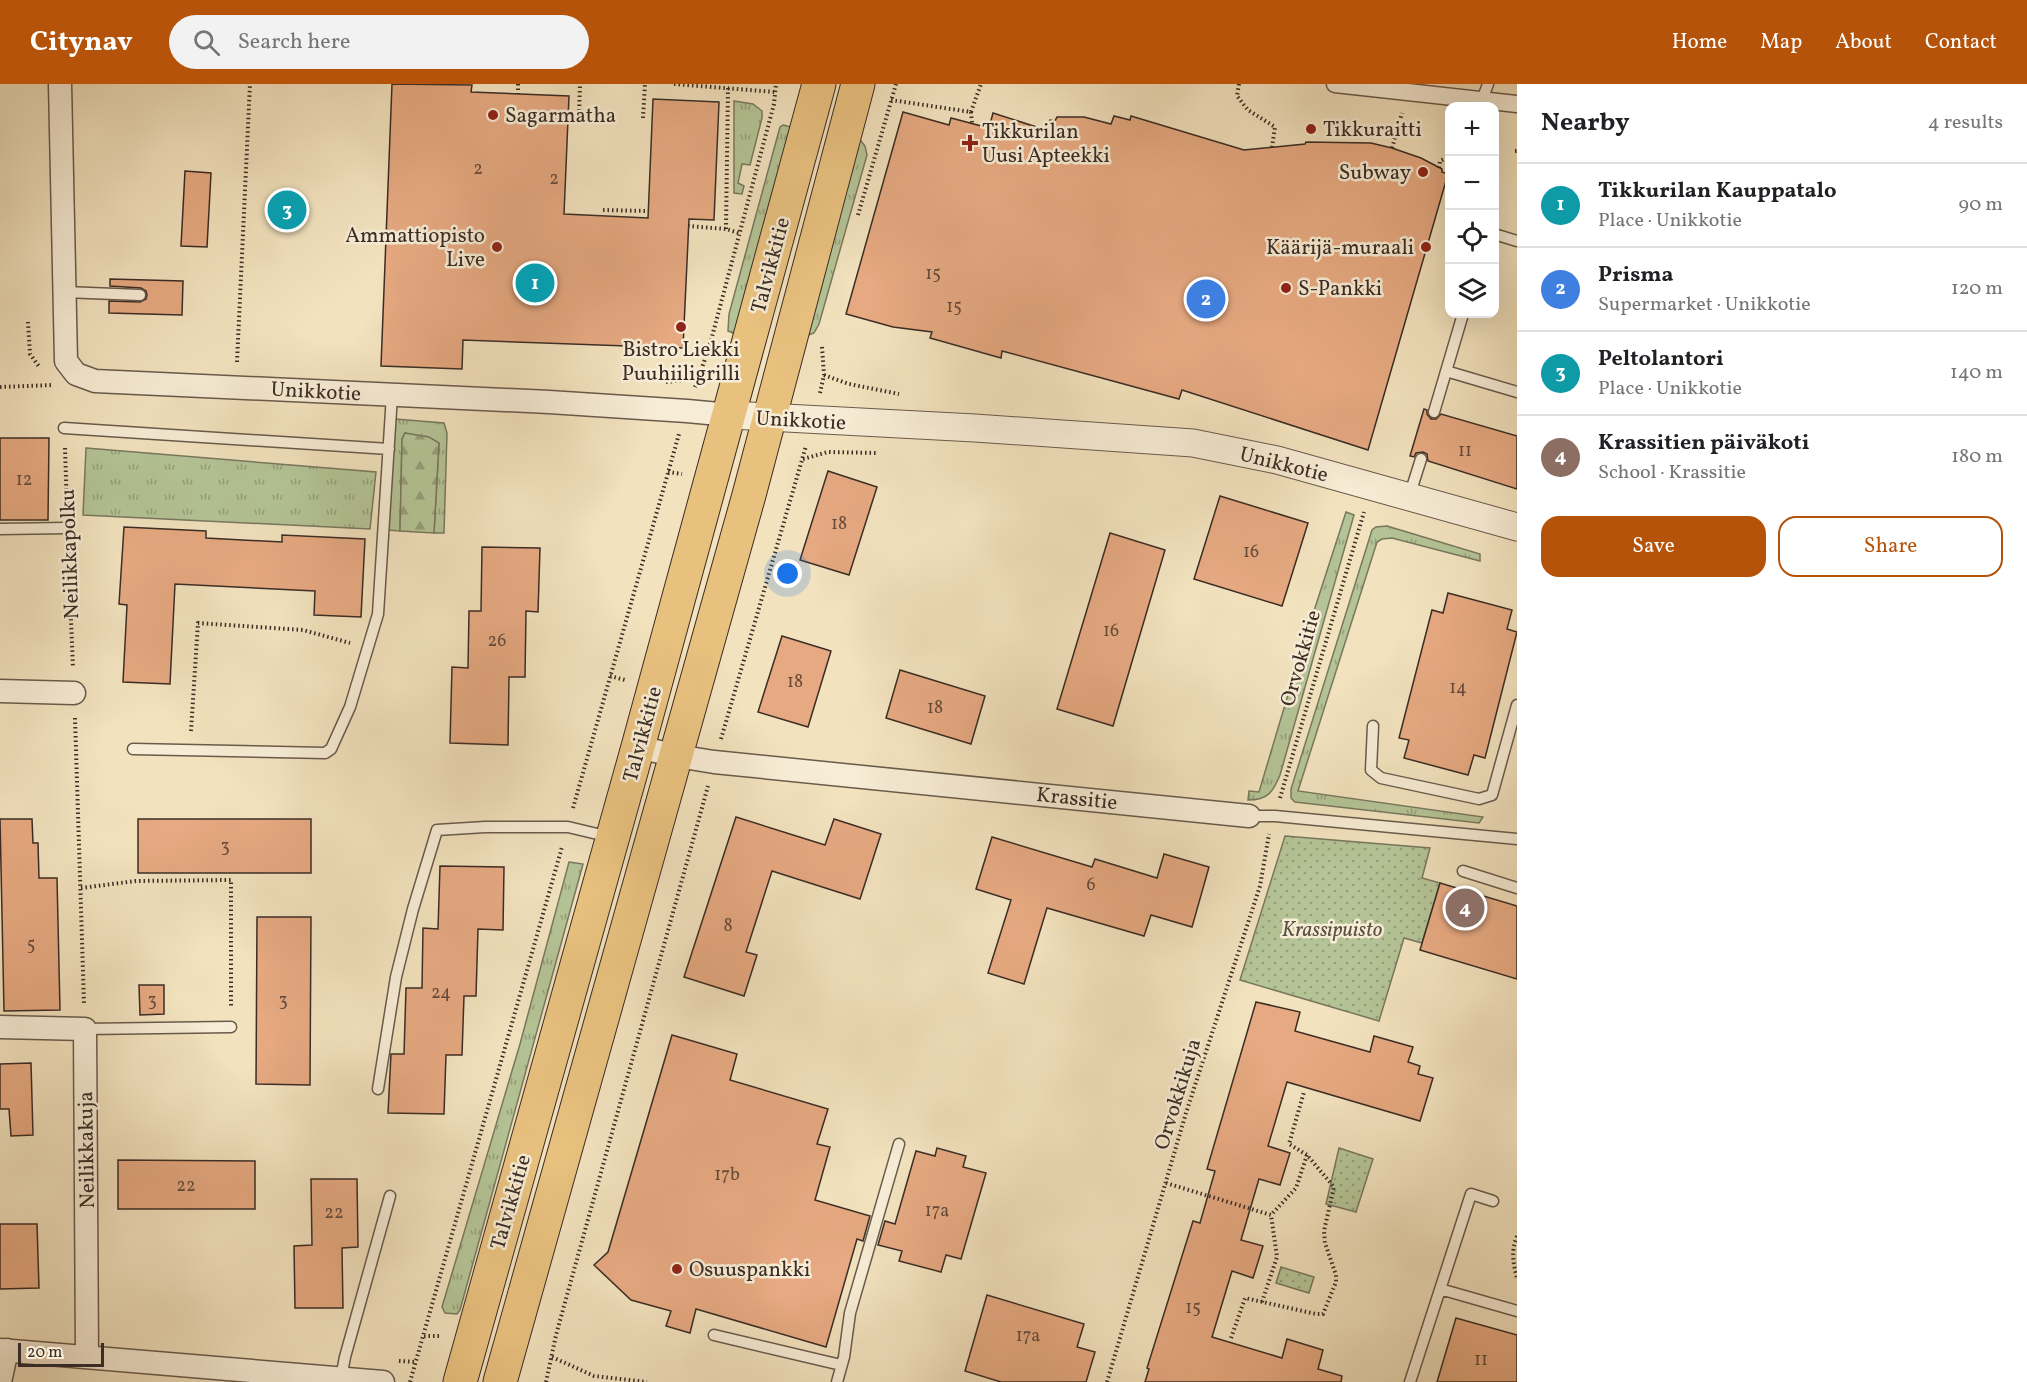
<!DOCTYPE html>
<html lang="en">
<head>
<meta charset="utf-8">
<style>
	body { margin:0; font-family:Vollkorn,serif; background:#f2f2f2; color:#202124 }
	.controls { position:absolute; right:18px; top:18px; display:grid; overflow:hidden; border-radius:12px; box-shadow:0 6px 24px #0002 }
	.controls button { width:54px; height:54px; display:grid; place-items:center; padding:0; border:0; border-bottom:2px solid #e0e0e0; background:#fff; color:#202124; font:30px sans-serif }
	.scale { position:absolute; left:18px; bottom:15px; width:86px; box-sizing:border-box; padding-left:6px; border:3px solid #3b2c25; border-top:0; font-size:16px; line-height:21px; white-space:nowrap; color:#3b2c25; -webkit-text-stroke:4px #f7ecd5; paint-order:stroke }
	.you { position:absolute; left:788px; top:490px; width:21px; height:21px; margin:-15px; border:4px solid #fff; border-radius:50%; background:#1a73e8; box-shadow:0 0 0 9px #1a73e833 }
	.badge { display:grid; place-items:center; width:39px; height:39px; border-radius:50%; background:#b45309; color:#fff; font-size:20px; font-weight:700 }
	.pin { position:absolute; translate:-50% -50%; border:3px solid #fff; box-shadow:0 2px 6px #0006 }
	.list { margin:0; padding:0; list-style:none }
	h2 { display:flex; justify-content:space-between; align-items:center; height:78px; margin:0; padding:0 24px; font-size:26px }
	h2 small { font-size:20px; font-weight:400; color:#757577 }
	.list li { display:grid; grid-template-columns:39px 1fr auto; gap:18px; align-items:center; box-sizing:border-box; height:84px; padding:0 24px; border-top:2px solid #e0e0e0 }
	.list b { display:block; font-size:22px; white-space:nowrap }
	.list p { margin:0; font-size:20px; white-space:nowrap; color:#757577 }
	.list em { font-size:20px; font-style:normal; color:#757577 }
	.actions { display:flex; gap:12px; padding:18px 24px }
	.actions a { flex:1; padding:14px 0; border:2px solid #b45309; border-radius:18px; text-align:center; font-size:21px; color:#b45309 }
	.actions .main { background:#b45309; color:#fff }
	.icon { flex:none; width:33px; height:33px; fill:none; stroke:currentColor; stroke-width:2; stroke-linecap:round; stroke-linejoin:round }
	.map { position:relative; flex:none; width:1517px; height:1298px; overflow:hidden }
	header { display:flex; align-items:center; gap:36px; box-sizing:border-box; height:84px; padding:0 30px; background:#b45309; color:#fff }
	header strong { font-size:28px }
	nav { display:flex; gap:33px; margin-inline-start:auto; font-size:21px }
	.search { width:420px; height:54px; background:#f2f2f2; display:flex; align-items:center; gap:15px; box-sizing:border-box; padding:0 21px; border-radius:33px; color:#757577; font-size:22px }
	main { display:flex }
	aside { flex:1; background:#fff }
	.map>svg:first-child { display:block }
	.grass { fill:url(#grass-tufts); stroke:#78785e; stroke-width:1.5 }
	.forest { fill:url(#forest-firs); stroke:#78785e; stroke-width:1.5 }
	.park { fill:url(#park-dots); stroke:#78785e; stroke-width:1.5 }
	.building { fill:#e6a981; stroke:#3b2c25; stroke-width:1.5 }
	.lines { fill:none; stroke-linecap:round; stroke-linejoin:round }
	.service-casing { stroke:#695a4b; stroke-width:13 }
	.pedestrian-casing { stroke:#695a4b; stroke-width:19 }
	.minor-casing { stroke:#695a4b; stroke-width:25 }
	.tertiary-casing { stroke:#695a4b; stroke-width:29 }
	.primary-casing { stroke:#3b2c25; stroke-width:35 }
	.path { stroke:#3b2c25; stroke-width:4; stroke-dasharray:1.5 3; stroke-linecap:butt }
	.service { stroke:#f7ecd5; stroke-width:10 }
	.pedestrian { stroke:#f7ecd5; stroke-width:16 }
	.minor { stroke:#f7ecd5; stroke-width:22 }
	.tertiary { stroke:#f7ecd5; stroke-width:27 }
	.primary { stroke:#e9c17f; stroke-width:33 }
	.poi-dot { fill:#8f2418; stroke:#f7ecd5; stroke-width:2 }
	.labels { text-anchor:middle; stroke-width:5; stroke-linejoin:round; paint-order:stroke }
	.number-label { font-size:18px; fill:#664b3c }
	.poi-label { font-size:21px; fill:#3b2c25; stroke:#f7ecd5; text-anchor:start }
	.street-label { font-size:21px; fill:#3b2c25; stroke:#f7ecd5 }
	.park-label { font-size:21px; font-style:italic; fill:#595241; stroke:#f7ecd5 }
</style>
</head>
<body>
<header>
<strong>Citynav</strong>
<div class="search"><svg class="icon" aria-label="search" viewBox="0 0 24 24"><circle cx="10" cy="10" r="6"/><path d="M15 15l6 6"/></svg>Search here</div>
<nav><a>Home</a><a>Map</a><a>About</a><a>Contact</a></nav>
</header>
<main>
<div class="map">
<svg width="1517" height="1298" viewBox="0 0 1517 1298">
	<defs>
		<pattern id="grass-tufts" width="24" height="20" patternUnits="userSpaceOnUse" patternTransform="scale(1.5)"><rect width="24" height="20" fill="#b4c496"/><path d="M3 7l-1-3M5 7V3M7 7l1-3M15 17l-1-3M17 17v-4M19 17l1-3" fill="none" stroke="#949f7a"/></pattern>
		<pattern id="forest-firs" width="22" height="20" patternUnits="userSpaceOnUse" patternTransform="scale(1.5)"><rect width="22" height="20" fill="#b4c496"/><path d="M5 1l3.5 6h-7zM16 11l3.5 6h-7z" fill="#949f7a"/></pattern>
		<pattern id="park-dots" width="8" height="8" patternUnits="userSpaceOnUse" patternTransform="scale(1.5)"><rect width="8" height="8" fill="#b4c496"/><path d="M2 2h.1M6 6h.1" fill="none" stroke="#949f7a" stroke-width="1.8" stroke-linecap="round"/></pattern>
	</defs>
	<rect width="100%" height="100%" fill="#f2e2be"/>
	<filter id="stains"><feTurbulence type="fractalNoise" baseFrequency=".00333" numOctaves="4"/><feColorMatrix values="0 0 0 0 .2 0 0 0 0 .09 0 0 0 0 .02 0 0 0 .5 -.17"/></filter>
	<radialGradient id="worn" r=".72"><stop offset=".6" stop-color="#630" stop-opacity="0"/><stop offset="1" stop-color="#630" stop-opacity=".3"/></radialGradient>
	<path class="grass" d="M734 17 753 20 762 27V34L750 81 742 80 738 99 744 102 742 110 734 109Z
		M783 41 791 43 735 250 728 247 729 230 780 43Z
		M858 53 865 62 867 71 819 240 814 249 803 253Z
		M395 335 444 339 447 349 444 449H434L439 359 405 349 402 355 400 447 388 446Z
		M86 364 376 388 370 445 83 431Z
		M1346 428 1354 431 1280 691C1273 708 1268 716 1248 716L1249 707 1259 708 1301 567Z
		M1387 442 1480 470V477L1392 454 1382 455 1377 458 1298 707 1483 733 1479 739 1295 718 1291 714V705L1372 446 1376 443Z
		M569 778 583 780 460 1226 457 1230 445 1229 442 1223 520 960Z"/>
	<path class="forest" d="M405 349 429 353 439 359 434 449 400 447 402 355Z"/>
	<path class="park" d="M1285 752 1430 764 1422 794 1440 799 1422 859 1404 854 1379 937 1240 896Z
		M1339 1064 1373 1075 1356 1128 1326 1120Z
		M1281 1183 1314 1193 1309 1209 1276 1199Z"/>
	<path class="building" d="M392 0 472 1 471 8 569 12 564 130 648 134 653 15 719 18 714 136 689 135 683 264 463 256 462 285 381 282Z
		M903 28 949 41 951 34 989 44 993 29 1046 46 1050 36 1055 37 1057 33H1084L1111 40 1114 32 1130 36 1131 32 1244 66 1305 60 1306 58 1371 59 1392 64 1421 74 1442 85V88L1448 90 1368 366 1182 306 1179 315 1002 267 1001 274 930 254 932 248 893 243 846 230Z
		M185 87 211 89 207 163 181 162Z
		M110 195 183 197 182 231 109 229V217L140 218 146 215 147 211 146 207 141 204 110 202Z
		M1424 325 1427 326V330L1431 335H1436L1441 330 1517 352V405L1428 377 1427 370 1423 368 1416 369 1414 373 1410 372Z
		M0 354H49L48 436H0Z
		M828 387 877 403 849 491 800 476Z
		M1220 412 1308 439 1282 522 1194 495Z
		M124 443 206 447V454L282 458V451L365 455 361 533 314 531 315 507 175 500 170 600 123 598 127 521 119 520Z
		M1110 449 1165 466 1113 642 1057 625Z
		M482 463 540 464 538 528 526 527 525 593H509L508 661 450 659 452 583 468 584 469 527H481Z
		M1448 509 1512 526 1507 545 1517 548 1485 674 1474 671 1468 691 1404 674 1409 656 1399 654 1432 526 1443 529Z
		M782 552 831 567 808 643 758 628Z
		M900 586 985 612 971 660 886 634Z
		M736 733 825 761 834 735 881 750 860 815 772 787 746 868 757 871 744 912 684 893Z
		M0 735H32L33 759H38L39 794H57L60 926 4 927Z
		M138 735H311V789H138Z
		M992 753 1092 783 1095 775 1157 794 1164 770 1209 783 1192 843 1151 831 1144 852 1047 824 1024 900 988 889 1011 816 976 805Z
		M440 782 504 783 503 846 478 845 476 912H464L462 971H446L444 1030 388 1029 391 970H404L406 904H422L423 844 438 845Z
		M1440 799 1517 822V895L1420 866Z
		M257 833H311L310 1001 256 1000Z
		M139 901H164V930L140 931Z
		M1256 918 1300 928 1295 947 1370 968 1374 952 1413 963 1408 978 1420 982 1418 990 1433 994 1420 1037 1287 998 1268 1062 1290 1069 1280 1101 1259 1095 1241 1156 1263 1162 1253 1194 1232 1187 1212 1253 1282 1274 1287 1255 1323 1266 1318 1285 1342 1292 1341 1298H1145L1149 1285 1147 1284 1193 1137 1200 1139 1215 1087 1207 1085Z
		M672 951 737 970 730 996 828 1025 817 1060 830 1063 815 1116 870 1132 863 1157 857 1155 826 1263 696 1225 690 1249 666 1242 671 1227 631 1216 594 1181 608 1168Z
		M31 979 33 1051 11 1052 9 1025H0V980Z
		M937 1064 966 1072 963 1083 986 1089 961 1175 946 1171 941 1188 899 1177 902 1167 878 1161 885 1137 895 1140 916 1067 935 1072Z
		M118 1076 255 1077V1125H118Z
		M311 1095H357L358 1163 342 1164 343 1224H295L294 1162 312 1161Z
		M0 1140H37L39 1204 0 1205Z
		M987 1211 1084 1240 1077 1263 1095 1268 1086 1298H1001L965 1287Z
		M1456 1234 1517 1251V1298H1437Z"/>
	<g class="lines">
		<g class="service-casing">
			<path id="service" d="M1481 19 1488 0
				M1494 150 1517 157
				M64 208 140 211
				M1446 287 1517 308
				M1434 328 1463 230
				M64 344 389 365
				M1409 413 1421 375
				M0 445 67 444
				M1373 642 1371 686 1381 694 1479 715 1492 711 1517 621
				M133 665 325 669 331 665 350 623 378 530 392 311
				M1249 732H1275L1517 755
				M1463 787 1517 804
				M85 945 231 943
				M378 1005 396 893 413 825 437 746 485 743H568L610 753
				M1440 1205 1517 1227
				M714 1251 841 1281
				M341 1294 345 1273 390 1112
				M837 1298 844 1273 850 1229 899 1060
				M1410 1298 1471 1110 1493 1117"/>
		</g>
		<g class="pedestrian-casing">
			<path id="pedestrian" d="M1335 0 1517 20"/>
		</g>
		<g class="minor-casing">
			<path id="minor" d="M60 0 66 277 76 290 95 297 549 318 687 327 730 331
				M0 607 74 609
				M638 663 677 672 714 678 1249 732
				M0 943 85 945 87 1272
				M0 1266 383 1298
				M0 1298 7 1266"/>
		</g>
		<g class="tertiary-casing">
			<path id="tertiary" d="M730 331 975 344 1193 359 1277 376 1517 443"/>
		</g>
		<g class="primary-casing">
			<path id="primary" d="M460 1298 638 663 819 0
				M500 1298 749 411 858 0"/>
		</g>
		<path class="path" d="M518 0V10
			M674 0 775 8
			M1239 0 1237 12 1248 26 1275 43 1272 63
			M891 16 971 28 981 0
			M971 28 972 39
			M579 31 580 0
			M643 34 645 0
			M1392 64 1402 29
			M1515 67H1517
			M1439 84 1440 77 1450 72
			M603 126 648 127
			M858 131 896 0
			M688 142 726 145 739 149
			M726 145 728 3
			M28 238 30 270 40 284
			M237 278 250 0
			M824 291 849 300 899 310
			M666 298 697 295
			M0 303 53 301
			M695 303 709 264 774 20 776 0
			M820 309 824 291 822 263
			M65 364 67 425
			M803 375 828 368 876 369
			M668 388 682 390
			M68 463 73 584
			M610 592 625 596
			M75 634 84 920
			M191 647 198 539 303 546 350 559
			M721 655 806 362
			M1280 714 1364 428
			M573 724 679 350
			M81 804 136 797 231 796V924
			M1166 1099 1271 1131 1296 1104 1307 1071
			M1517 1152C1511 1167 1513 1179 1517 1194
			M1262 1218 1277 1173 1271 1131
			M424 1252H441
			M1231 1254 1245 1214 1316 1230H1323L1336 1198V1191L1325 1159 1324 1147 1334 1103 1307 1071 1289 1060 1304 1008
			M552 1273 594 1292 647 1298
			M399 1277 416 1278
			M410 1298 562 763
			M546 1298 556 1251 708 702
			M1107 1298 1186 1029 1260 802 1269 750"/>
		<use href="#service" class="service"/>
		<use href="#pedestrian" class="pedestrian"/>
		<use href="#minor" class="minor"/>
		<use href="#tertiary" class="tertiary"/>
		<use href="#primary" class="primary"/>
	</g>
	<g class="poi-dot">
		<circle cx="493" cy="31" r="6"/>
		<circle cx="1311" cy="45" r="6"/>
		<path d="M967 50h6v6h6v6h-6v6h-6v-6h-6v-6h6z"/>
		<circle cx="1423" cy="88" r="6"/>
		<circle cx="497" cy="163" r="6"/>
		<circle cx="1426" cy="163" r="6"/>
		<circle cx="1286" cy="204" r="6"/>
		<circle cx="681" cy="243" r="6"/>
		<circle cx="677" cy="1185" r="6"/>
	</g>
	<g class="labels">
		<g class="number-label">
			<text x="478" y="90">2</text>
			<text x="554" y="100">2</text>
			<text x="933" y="195">15</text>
			<text x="954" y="228">15</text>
			<text x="1465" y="372">11</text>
			<text x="24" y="401">12</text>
			<text x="839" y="445">18</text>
			<text x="1251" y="473">16</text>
			<text x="1111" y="552">16</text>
			<text x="497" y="562">26</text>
			<text x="795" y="603">18</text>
			<text x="1458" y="609">14</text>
			<text x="935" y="629">18</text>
			<text x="225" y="768">3</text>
			<text x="1091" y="806">6</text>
			<text x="728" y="847">8</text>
			<text x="31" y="866">5</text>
			<text x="441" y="914">24</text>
			<text x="152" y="922">3</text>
			<text x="283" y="922">3</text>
			<text x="727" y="1096">17b</text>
			<text x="186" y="1107">22</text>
			<text x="937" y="1132">17a</text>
			<text x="334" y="1134">22</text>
			<text x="1193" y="1229">15</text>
			<text x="1028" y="1257">17a</text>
			<text x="1481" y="1281">11</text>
		</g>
		<g class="poi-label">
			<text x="505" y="38">Sagarmatha</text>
			<text x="1323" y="52">Tikkuraitti</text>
			<text x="982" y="54">Tikkurilan<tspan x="982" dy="24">Uusi Apteekki</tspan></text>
			<text x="1411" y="95" text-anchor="end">Subway</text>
			<text x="485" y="158" text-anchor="end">Ammattiopisto<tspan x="485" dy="24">Live</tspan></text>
			<text x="1414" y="170" text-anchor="end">Käärijä-muraali</text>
			<text x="1298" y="211">S-Pankki</text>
			<text x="681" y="272" text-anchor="middle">Bistro Liekki<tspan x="681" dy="24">Puuhiiligrilli</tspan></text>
			<text x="689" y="1192">Osuuspankki</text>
		</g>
		<g class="street-label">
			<text transform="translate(770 181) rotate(-75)" y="7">Talvikkitie</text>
			<text transform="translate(316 307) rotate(3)" y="7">Unikkotie</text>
			<text transform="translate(801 336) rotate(3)" y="7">Unikkotie</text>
			<text transform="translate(1284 380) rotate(14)" y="7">Unikkotie</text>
			<text transform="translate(69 470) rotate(-92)" y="7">Neilikkapolku</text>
			<text transform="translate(1300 574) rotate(-74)" y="7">Orvokkitie</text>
			<text transform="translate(642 650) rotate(-75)" y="7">Talvikkitie</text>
			<text transform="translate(1077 714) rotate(6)" y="7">Krassitie</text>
			<text transform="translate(1177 1010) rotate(-73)" y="7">Orvokkikuja</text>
			<text transform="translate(86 1066) rotate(-91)" y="7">Neilikkakuja</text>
			<text transform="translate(510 1118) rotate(-74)" y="7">Talvikkitie</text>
		</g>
		<g class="park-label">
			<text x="1332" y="852">Krassipuisto</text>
		</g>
	</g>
	<rect width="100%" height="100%" filter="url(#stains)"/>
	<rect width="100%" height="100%" fill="url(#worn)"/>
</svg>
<div class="controls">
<button>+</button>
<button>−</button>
<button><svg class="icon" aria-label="locate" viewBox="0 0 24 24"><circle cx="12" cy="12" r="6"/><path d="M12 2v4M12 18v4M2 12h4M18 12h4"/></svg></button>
<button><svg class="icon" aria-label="layers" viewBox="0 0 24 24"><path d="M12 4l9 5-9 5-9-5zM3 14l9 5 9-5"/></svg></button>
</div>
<div class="scale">20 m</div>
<div class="you"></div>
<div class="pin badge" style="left:535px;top:199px;background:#0f9aa8">1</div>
<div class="pin badge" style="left:1206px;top:215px;background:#3f7fe0">2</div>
<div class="pin badge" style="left:287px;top:126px;background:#0f9aa8">3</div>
<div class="pin badge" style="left:1465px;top:824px;background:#8d6e63">4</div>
</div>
<aside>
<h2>Nearby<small>4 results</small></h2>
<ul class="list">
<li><span class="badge" style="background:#0f9aa8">1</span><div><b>Tikkurilan Kauppatalo</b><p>Place · Unikkotie</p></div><em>90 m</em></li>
<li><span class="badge" style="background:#3f7fe0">2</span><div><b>Prisma</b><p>Supermarket · Unikkotie</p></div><em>120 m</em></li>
<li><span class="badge" style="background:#0f9aa8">3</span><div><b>Peltolantori</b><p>Place · Unikkotie</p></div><em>140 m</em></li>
<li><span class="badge" style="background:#8d6e63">4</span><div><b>Krassitien päiväkoti</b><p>School · Krassitie</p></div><em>180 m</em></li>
</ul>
<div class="actions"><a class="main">Save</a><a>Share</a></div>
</aside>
</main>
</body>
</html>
